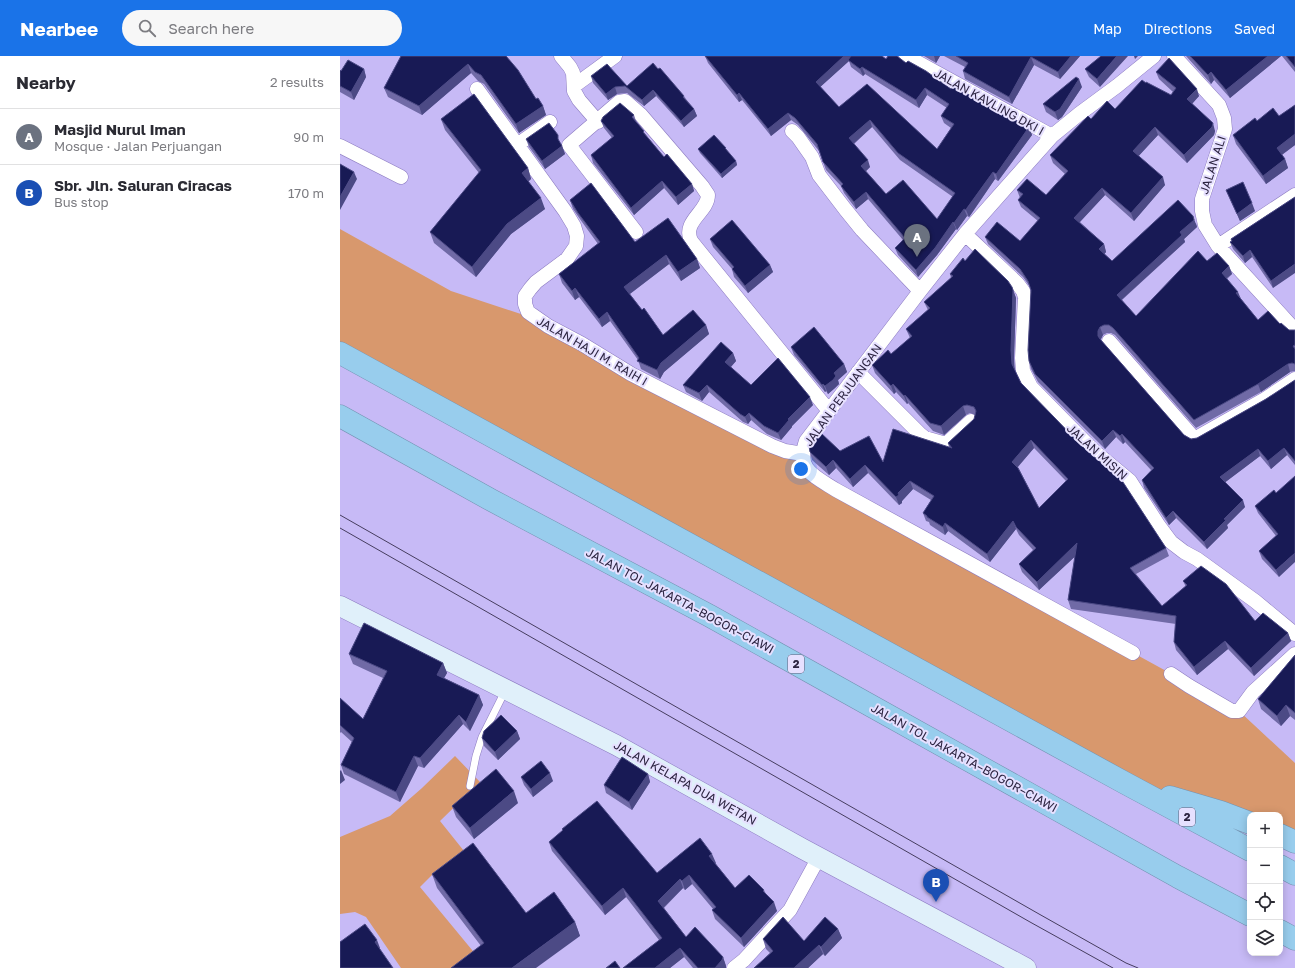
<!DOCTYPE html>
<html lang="en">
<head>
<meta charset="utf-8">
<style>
	body { margin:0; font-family:"Golos Text",sans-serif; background:#f7f7f7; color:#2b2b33 }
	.controls { position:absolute; right:12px; bottom:12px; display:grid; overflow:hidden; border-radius:8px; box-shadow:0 2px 10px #0003 }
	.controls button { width:36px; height:36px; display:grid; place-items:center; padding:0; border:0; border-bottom:1px solid #e1e1e2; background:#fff; color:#2b2b33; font:20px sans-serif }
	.you { position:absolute; left:461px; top:413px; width:14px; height:14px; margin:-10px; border:3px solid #fff; border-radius:50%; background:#1a73e8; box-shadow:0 0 0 6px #1a73e833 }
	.badge { display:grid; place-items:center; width:26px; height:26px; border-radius:50%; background:#1a73e8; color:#fff; font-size:13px; font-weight:700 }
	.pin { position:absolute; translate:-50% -33px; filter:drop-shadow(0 1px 2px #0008) }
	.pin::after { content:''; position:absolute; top:21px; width:14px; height:12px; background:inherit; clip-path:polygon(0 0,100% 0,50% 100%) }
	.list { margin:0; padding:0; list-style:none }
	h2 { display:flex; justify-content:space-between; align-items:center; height:52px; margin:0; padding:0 16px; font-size:17px }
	h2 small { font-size:13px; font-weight:400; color:#7c7c81 }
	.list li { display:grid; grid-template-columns:26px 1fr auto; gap:12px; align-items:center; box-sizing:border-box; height:56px; padding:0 16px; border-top:1px solid #e1e1e2 }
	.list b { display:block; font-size:15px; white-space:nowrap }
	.list p { margin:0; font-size:13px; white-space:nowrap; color:#7c7c81 }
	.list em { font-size:13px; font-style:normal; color:#7c7c81 }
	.icon { flex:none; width:22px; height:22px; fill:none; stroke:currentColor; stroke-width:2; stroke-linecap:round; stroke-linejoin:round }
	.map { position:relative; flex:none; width:955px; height:912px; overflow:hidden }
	header { display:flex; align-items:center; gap:24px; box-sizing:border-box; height:56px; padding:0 20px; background:#1a73e8; color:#fff }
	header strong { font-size:19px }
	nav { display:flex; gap:22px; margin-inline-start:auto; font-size:14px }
	.search { width:280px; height:36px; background:#f7f7f7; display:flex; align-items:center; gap:10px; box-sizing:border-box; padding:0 14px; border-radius:22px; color:#7c7c81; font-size:15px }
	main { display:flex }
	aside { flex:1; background:#fff }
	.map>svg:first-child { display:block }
	.grass { fill:#d8986d }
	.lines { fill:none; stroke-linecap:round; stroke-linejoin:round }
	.lane-casing { stroke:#8c7bc1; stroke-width:8 }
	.street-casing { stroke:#8c7bc1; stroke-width:15 }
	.secondary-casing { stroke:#8c7bc1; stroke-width:21 }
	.highway-casing { stroke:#7392b1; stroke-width:23 }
	.lane { stroke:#fff; stroke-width:7 }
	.street { stroke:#fff; stroke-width:14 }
	.secondary { stroke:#e0f0fa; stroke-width:20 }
	.highway { stroke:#98cded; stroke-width:22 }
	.tram { stroke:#463d5f; stroke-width:1 }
	.wall { fill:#706aa6; fill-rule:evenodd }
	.shaded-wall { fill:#4c4a85 }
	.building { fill:#181a55; stroke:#4c4a85; fill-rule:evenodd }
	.labels { text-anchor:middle; stroke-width:4; stroke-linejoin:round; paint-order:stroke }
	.shield { fill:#e6e0ff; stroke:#645d7b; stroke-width:1 }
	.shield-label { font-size:11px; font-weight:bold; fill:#2d2542 }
	.street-label { font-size:12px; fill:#2d2542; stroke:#e6e0ff }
</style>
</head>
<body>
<header>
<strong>Nearbee</strong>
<div class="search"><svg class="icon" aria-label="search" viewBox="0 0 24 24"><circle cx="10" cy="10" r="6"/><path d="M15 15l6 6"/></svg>Search here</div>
<nav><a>Map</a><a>Directions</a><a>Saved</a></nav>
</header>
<main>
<aside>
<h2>Nearby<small>2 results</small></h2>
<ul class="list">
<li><span class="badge" style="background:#6b7280">A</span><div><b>Masjid Nurul Iman</b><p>Mosque · Jalan Perjuangan</p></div><em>90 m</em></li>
<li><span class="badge" style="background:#1a4fb4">B</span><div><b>Sbr. Jln. Saluran Ciracas</b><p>Bus stop</p></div><em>170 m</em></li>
</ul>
</aside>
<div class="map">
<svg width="955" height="912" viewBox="0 0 955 912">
	<rect width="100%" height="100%" fill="#c7baf6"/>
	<path class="grass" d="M0 173 111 235 196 263 463 398 465 409 608 495 899 655 955 707V787L940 779V759H910L785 727 0 297Z
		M115 700 140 726 100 765 124 795 96 815 80 831 137 900 123 912H61L26 861 15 856 0 858V781L50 760 82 732Z"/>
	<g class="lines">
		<g class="lane-casing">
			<path id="lane" d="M130 730 136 700 142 681 165 635"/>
		</g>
		<g class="street-casing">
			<path id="street" d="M221 0 230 11 233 17 234 35 239 44 258 66
				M566 0 712 80
				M834 0 879 49 884 62 885 73 862 143V155L865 169 878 190 955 274
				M234 30 275 0
				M137 33 225 155 234 170 237 180 236 190 227 203 196 226 190 233 185 240V248L188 256 208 270 242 288 291 318 432 390 445 395 463 398
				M452 75 458 81 472 101 479 119 505 153 522 174 580 235
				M177 89 210 66
				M0 90 61 121
				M296 176 229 89 279 46 285 45 301 59 362 130 368 139C368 156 342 165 351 185L489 355
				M625 178 677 227 683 235 685 241 682 302 683 315 691 331 755 396 790 425 819 470 831 486 844 496 857 503 915 545 955 578
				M878 190 955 139
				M769 285 853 381 856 382 925 343 955 323
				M518 316 580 378 585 382 606 388 631 365
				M793 597 496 434C474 420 456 414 466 385L580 235 625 178 712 80 739 58 777 30 814 0
				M831 618 849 630 892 655H899L913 636 955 598
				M394 912 404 904 450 854 479 801"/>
		</g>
		<g class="secondary-casing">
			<path id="secondary" d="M0 550 276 689 463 793 686 912"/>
		</g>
		<g class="highway-casing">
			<path id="highway" d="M0 297 785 727 910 794
				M0 360 153 445 370 560 838 821 910 859
				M830 741 881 756 910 767
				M940 779 955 786
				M940 810 955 818
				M940 875 955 883"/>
		</g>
		<use href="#lane" class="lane"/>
		<use href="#street" class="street"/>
		<use href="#secondary" class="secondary"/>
		<use href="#highway" class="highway"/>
		<path class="tram" d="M0 459 699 858 786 907 798 912
			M0 472 690 866 773 912"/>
	</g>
	<path class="wall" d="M61 0H166L196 43 203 50 206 59 179 77 144 28 138 25 131 17 82 59 48 41 44 32Z
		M365 0 546 3 566 7 611 33 689 71 692 79 659 124 658 125 655 123 630 160 629 161 627 160 617 174 616 173 597 199 578 221 558 199 555 192 563 184 528 143 516 153 504 137 501 130 486 114 479 95 458 69 451 64 431 80 402 44 399 46 368 7ZM509 5 511 11 523 20 525 18 579 52 587 39 607 52 601 60 604 67 611 72 597 93 527 28 499 51 480 31ZM532 71 560 104 613 141 597 163 546 138 526 115 530 111 514 88Z
		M584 0H600L596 7Z
		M604 0H740L720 23 694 9 672 48 625 23 623 15 625 11Z
		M761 0 760 31 749 21 745 13Z
		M846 0H941L890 42 874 24 871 28Z
		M942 0H955V16Z
		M24 13 26 21 14 44 0 36V14L1 15Z
		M318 13 344 40 346 43 354 53 357 60 344 71 316 40 304 50 287 37 277 38 268 44 253 27 251 20 287 30Z
		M816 16 859 40 852 48 875 75 874 79 847 107 818 79 798 100 825 129 794 165 765 139 740 166 764 188 766 196 764 198 772 205 856 167 857 171 844 183 845 186 782 244 796 260 867 205 889 210 892 218 887 223 901 243 918 264 940 268 949 274H955V315L950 316 921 336 856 372 775 279 771 277H767L763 279 761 283V284L844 379 851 383 857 382 926 343 955 324V409L947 399 931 413 920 400 885 426 905 451 887 469 888 472 867 493 836 462 829 469 804 432 802 424 811 414 785 386 783 388 776 381 765 393 698 326 691 313 689 305 691 234 690 231 683 221 648 188 645 181 680 185 698 165 681 151 678 144 680 142 677 134 706 139 725 118 713 107 710 99 751 63 775 53 806 27 831 39 833 36 819 23Z
		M742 31 722 61 718 64 706 56 703 48Z
		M955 49V89L942 99 945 103 948 112 926 128 896 88 893 79 917 65 939 60Z
		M294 59 296 65 306 79 324 101 352 128 354 135 338 149 324 132 294 159 253 107 251 99 272 82 264 72 261 65Z
		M101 63 188 112 191 123 188 126 205 153 171 178 136 221 94 187 90 176 139 117 105 74Z
		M186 83 221 87 225 98 205 113 189 91Z
		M358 93 386 94 396 105 397 109 382 122 360 97Z
		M886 134 915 155 900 165Z
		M955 141 933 232 912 201 905 207 893 193 890 186 892 185 891 183Z
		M230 144 295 186 357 203 360 212 341 225 329 208 290 238 302 254 323 279 366 269 369 278 324 316 320 323 301 313 298 304 270 265 262 271 239 241 235 244 222 227 219 218 258 188 242 166 233 153Z
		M370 183 430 209 433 216 408 237 394 221 392 213 373 191Z
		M625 205 672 231 676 242 674 302V314L681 327 826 492 829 500 796 518 822 550 846 531 843 525 915 565 948 577 951 585 914 620 888 593 857 619 836 594 834 586 836 568 731 553 728 544 735 500 699 534 682 516 679 508 693 494 679 479 676 473 650 506 608 475 605 479 590 469 589 466 586 465 583 457 591 444 573 433 562 445V447L559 449 528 417 513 431 496 412 489 419 472 404 470 396 500 395 543 406 609 391 608 387 634 363 635 359 630 357 626 359 604 379 593 375 568 347 567 348 556 336 554 338 535 317 532 309 551 298 570 282 566 273 588 254 584 246 611 222 610 218ZM694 392 726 425 699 452 678 411Z
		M451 291 504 308 507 316 498 324 499 328 495 332 488 338 486 335 485 336 454 299Z
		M393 297 396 305 391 311 411 329 473 349 452 370V371L441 384 427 378 411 364 408 368 403 366 369 336 362 345 346 336 343 329Z
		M936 437 939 521 922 503 919 495 936 480 918 457 915 450Z
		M9 598 103 607 107 617 104 622 139 639 143 649 130 675 123 668 84 712 78 710 60 746 4 718 1 709 12 686 1 676 0 677V642L23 663 43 622 13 608Z
		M955 599V664L950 660 941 670 921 653 918 643Z
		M177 675 180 683 158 704 144 690 142 682Z
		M308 718 310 726 292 754 266 737 264 729Z
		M181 721 213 725 193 741 184 729Z
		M178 747 134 783 116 761 112 750Z
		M222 773 317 817 376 807H375L395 832 424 834 426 838 437 855 404 891 375 863 372 854 373 853 352 828 345 834 343 832 324 852 346 881 383 901 386 910V912H353L344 901 330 912H283L319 884 286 841 265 859 212 795 209 786 223 775Z
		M92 818 186 857 235 866 240 880 141 890 97 832Z
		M498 873 502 882 485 900 483 898 468 912H414L430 897 426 893 423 883 464 885Z"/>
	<path class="shaded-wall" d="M504 0H514L508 4 509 5 478 33 476 26Z
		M594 0H600L596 7Z
		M731 0H740L720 23 718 16Z
		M777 0H788L760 31 757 23Z
		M794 0H798L795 3Z
		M928 0H941L890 42 886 34Z
		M691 1 694 9 672 48 669 41Z
		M128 8 131 17 82 59 79 50Z
		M522 11 525 18 523 20 520 13Z
		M24 13 26 21 14 44 11 36Z
		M871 16 874 24 871 28 868 19Z
		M739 23 742 31 722 61 718 64 715 56Z
		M275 31 277 38 268 44 266 38Z
		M585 32 587 39 579 52 576 44Z
		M857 33 859 40 850 50 847 43Z
		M313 34 316 40 304 50 302 44Z
		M399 37 402 44 399 46 397 39Z
		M203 50 206 59 179 77 176 68Z
		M354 53 357 60 344 71 341 65Z
		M448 57 451 64 431 80 428 73Z
		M530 64 532 71 512 89 509 82Z
		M873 67 875 75 874 79 847 107 844 99Z
		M689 71 692 79 658 125 656 118Z
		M815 71 818 79 796 103 793 95Z
		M955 78V89L940 100 937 92Z
		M222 90 225 98 205 113 202 105Z
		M945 103 948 112 926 128 923 120Z
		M528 104 530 111 524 117 521 110Z
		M396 105 397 109 382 122 381 118Z
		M188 112 191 123 185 128 182 117Z
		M14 116 17 123 0 154V141Z
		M653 116 655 123 629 161 626 154Z
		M823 121 825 129 794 165 791 157Z
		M322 125 324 132 294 159 291 152Z
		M352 128 354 135 338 149 336 141Z
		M762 132 765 139 737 169 734 162Z
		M526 136 528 143 516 153 514 146Z
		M201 142 205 153 171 178 136 221 132 211 167 168Z
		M912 147 915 155 900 165 897 158Z
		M624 153 627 160 617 174 614 167Z
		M853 160 857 171 844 183 845 186 779 246 777 239 840 176Z
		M613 166 616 173 597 199 578 221 576 214Z
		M764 188 766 196 762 201 759 193Z
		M910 194 912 201 905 207 903 200Z
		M326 199 329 208 287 240 284 231Z
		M357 203 360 212 341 225 338 216Z
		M955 208V217L933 232 931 225Z
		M430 209 433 216 408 237 405 230Z
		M889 210 892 218 884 224 882 217Z
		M235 232 239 241 235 244 232 235Z
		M673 234 676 242 674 302 675 316 672 308 671 294Z
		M898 236 901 243 896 237Z
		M267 256 270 265 262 271 259 263Z
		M366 269 369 278 324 316 320 323 317 314 321 307Z
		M760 271 763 279 761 283V287L758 280V275Z
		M393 297 396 305 388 314 385 306Z
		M504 308 507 316 498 324 499 328 495 332 488 338 485 330 494 317Z
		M948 308 950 316 921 336 918 328Z
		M483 328 486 335 485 336 482 329Z
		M553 328 556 336 554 338 551 330Z
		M367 329 369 336 362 345 359 337Z
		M565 339 568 347 567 348 564 340Z
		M470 341 473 349 452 370V371L441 384 438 377 448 363Z
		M623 350 626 359 604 379 601 370Z
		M409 357 411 364 408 368 405 361Z
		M773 374 776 381 765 393 762 385Z
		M782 378 785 386 783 388 780 380Z
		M691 384 694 392 675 414 672 406Z
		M944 392 947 399 931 413 928 405Z
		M918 393 920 400 883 428 880 421Z
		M493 404 496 412 489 419 486 411Z
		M525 409 528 417 513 431 510 423Z
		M570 425 573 433 562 445V447L559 449 556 441 558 437Z
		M903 444 905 451 887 469 888 472 867 493 864 486 884 463Z
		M833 455 836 462 829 469 826 462Z
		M673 465 676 473 650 506 647 498Z
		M605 467 608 475 605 479 603 471Z
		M737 487 740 496 699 534 697 526Z
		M955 497V506L939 521 936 514Z
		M948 577 951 585 914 620 911 612Z
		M885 585 888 593 857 619 854 611Z
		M103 607 107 617 100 629 97 619Z
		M139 639 143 649 130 675 126 666Z
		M946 649 950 660 941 670 937 660Z
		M119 659 123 668 84 712 80 702Z
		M177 675 180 683 158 704 155 696Z
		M74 700 78 710 60 746 56 736Z
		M1 714 5 724 0 728V715Z
		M210 717 213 725 193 741 191 733Z
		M308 718 310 726 292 754 289 746Z
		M174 735 178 747 134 783 130 772Z
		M372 798 376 807 372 810 369 800Z
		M349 819 352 828 345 834 342 825Z
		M340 823 343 832 321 854 318 845Z
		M283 832 286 841 265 859 262 850Z
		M434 846 437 855 404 891 401 882Z
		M235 866 240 880 196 912H172Z
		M498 873 502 882 485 900 481 891Z
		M37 884 40 892 37 894 35 886Z
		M479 889 483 898 468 912H454Z
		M340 892 344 901 330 912H315Z
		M383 901 386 910V912H375Z"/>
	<path class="building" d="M61 0H166L178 14 196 43 198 42 203 50 176 68 141 19 135 16 128 8 79 50 44 32Z
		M365 0H504L476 26 499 51 527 28 597 93 614 68 601 60 609 48 585 32 576 44 522 11 520 13 508 4 511 0H542L546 3 548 0H557L566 7 568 5 586 15 611 33 613 30 689 71 657 117 656 118 653 116 627 152 626 154 624 153 614 167 613 166 595 192 576 214 555 192 565 182 526 136 514 146 501 130 503 128 483 106 477 88 455 62 448 57 428 73 399 37 397 39ZM530 64 558 97 615 137 597 163 563 124 546 138 521 110 528 104 509 82Z
		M616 0H731L718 16 691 1 669 41 623 15 628 7Z
		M761 0H777L757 23 745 13Z
		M850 0H928L886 34 871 16 868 19Z
		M946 0H955V11Z
		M829 2 857 33 847 43 873 67 872 71 844 99 815 71 793 95 823 121 791 157 762 132 734 162 764 188 759 193 772 205 838 144 853 160 854 164 840 176 842 179 777 239 796 260 858 195 867 205 877 197 889 210 882 217 898 236 896 237 918 264 928 255 940 268 941 267 949 274H955V289L953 290 955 293V308L952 307 948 308 918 328 854 364 773 272 769 269H764L760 271 758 275V280L760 283 844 379 851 383 857 382 926 343 955 324V405L944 392 928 405 918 393 880 421 903 444 884 463 886 464 864 486 833 455 826 462 802 424 814 412 782 378 780 380 773 374 762 385 695 318 689 305 688 294 691 234 688 225 680 213 645 181 657 166 680 185 700 162 678 144 683 138 677 134 687 123 706 139 728 115 710 99 748 60 751 63 767 45 775 53 802 24 806 27V26L831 39 836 32 816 16Z
		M8 4 24 13 11 36 0 30V14L1 15Z
		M313 7 318 13 320 12 344 40 343 41 354 53 341 65 313 34 302 44 285 30 275 31 266 38 251 20 267 8 287 30Z
		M736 21 739 23 720 53 715 56 703 48Z
		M134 38 188 112 182 117 201 142 167 168 132 211 90 176 141 114 101 63Z
		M280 47 294 59 292 61 304 75 303 76 324 101 327 98 352 128 336 141 322 125 291 152 251 99 274 80 261 65 263 61Z
		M955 49V78L937 92 945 103 923 120 893 79 915 62 917 65 933 52 939 60Z
		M209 67 218 79V83L222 90 202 105 186 83Z
		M374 79 386 92H385L396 105 381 118 358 93Z
		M0 108 14 116 0 141Z
		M903 126 912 147 897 158 886 134Z
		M251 127 295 186 328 162 357 203 338 216 326 199 284 231 302 254 304 252 323 279 353 254 366 269 321 307 317 314 297 305 299 302 267 256 259 263 235 232 232 235 219 218 260 186 238 157 230 144Z
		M955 141V208L931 225 910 194 903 200 890 186 892 185 891 183Z
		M392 164 430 209 405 230 392 213 394 211 370 183Z
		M635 193 668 225 672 231 673 234 671 294 672 308 681 327 746 394 781 423 826 492 790 512 822 550 847 529 843 525 861 510 886 528 915 565 923 557 948 577 911 612 885 585 854 611 834 586 836 560 728 544 737 487 697 526 679 508 696 492 676 471 673 465 647 498 605 467 603 471 587 461V460L583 457 594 440 570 425 558 437 559 439 556 441 525 409 510 423 493 404 486 411 470 396 469 390 481 377 500 395 529 380 543 406 553 373 612 392 608 387 634 363 636 355 634 351 627 349 623 350 601 370 590 367 565 339 564 340 553 328 551 330 532 309 548 294 551 298 572 280 566 273 590 252 584 246 613 220 610 218 623 202 625 205ZM691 384 728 423 699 452 678 412 672 406Z
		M474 271 504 308 494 317 496 320 493 324 485 330 483 328 482 329 451 291Z
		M381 286 393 297 385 306 411 329 438 302 470 341 448 363 449 364 438 377 424 370 409 357 405 361 400 358 367 329 359 337 343 329Z
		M955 420V497L936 514 919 495 938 478 915 450 934 434 936 437Z
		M24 567 103 607 97 619 139 639 126 666 119 659 80 702 74 700 56 736 1 709 14 682 0 669V642L23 663 47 615 9 598Z
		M955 599V657L946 649 937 660 918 643Z
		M161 659 177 675 155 696 142 682 144 675Z
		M282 701 308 718 289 746 264 729Z
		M201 705 210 717 191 733 181 721Z
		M156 713 174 735 130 772 112 750Z
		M257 745 317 817 360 782 372 798 369 800 395 832 409 819 424 834 423 835 434 846 401 882 372 854 376 851 349 819 342 825 340 823 318 845 346 881 355 871 383 901 382 904 375 912H358L340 892 315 912H283L322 882 283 832 262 850 209 786 223 774 222 773Z
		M133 787 186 857 214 836 235 866 172 912H111L144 887 92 818Z
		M443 861 464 885 485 861 498 873 481 891 479 889 454 912H414L433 895 423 883Z
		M25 868 37 884 35 886 53 912H0V886Z
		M275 905 280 912H266Z"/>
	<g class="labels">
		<g class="shield">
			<rect x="448" y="599" width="16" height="18" rx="3"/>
			<rect x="839" y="752" width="16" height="18" rx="3"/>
		</g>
		<g class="shield-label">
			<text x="456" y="612">2</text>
			<text x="847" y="765">2</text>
		</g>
		<g class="street-label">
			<text transform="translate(649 46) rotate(29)" y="4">JALAN KAVLING DKI I</text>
			<text transform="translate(873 109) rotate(-72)" y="4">JALAN ALI</text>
			<text transform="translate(252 295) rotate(30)" y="4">JALAN HAJI M. RAIH I</text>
			<text transform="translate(503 339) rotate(-54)" y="4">JALAN PERJUANGAN</text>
			<text transform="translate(757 396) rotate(42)" y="4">JALAN MISIN</text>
			<text transform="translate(340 545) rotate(28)" y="4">JALAN TOL JAKARTA–BOGOR–CIAWI</text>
			<text transform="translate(624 702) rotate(29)" y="4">JALAN TOL JAKARTA–BOGOR–CIAWI</text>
			<text transform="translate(345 727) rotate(29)" y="4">JALAN KELAPA DUA WETAN</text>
		</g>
	</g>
</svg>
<div class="controls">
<button>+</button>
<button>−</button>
<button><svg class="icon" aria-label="locate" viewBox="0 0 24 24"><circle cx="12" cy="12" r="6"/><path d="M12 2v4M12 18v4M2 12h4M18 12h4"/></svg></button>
<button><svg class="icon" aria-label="layers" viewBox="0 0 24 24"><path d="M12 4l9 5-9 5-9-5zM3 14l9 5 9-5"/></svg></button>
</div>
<div class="you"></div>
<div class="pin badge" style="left:577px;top:201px;background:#6b7280">A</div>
<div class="pin badge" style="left:596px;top:846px;background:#1a4fb4">B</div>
</div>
</main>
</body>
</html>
